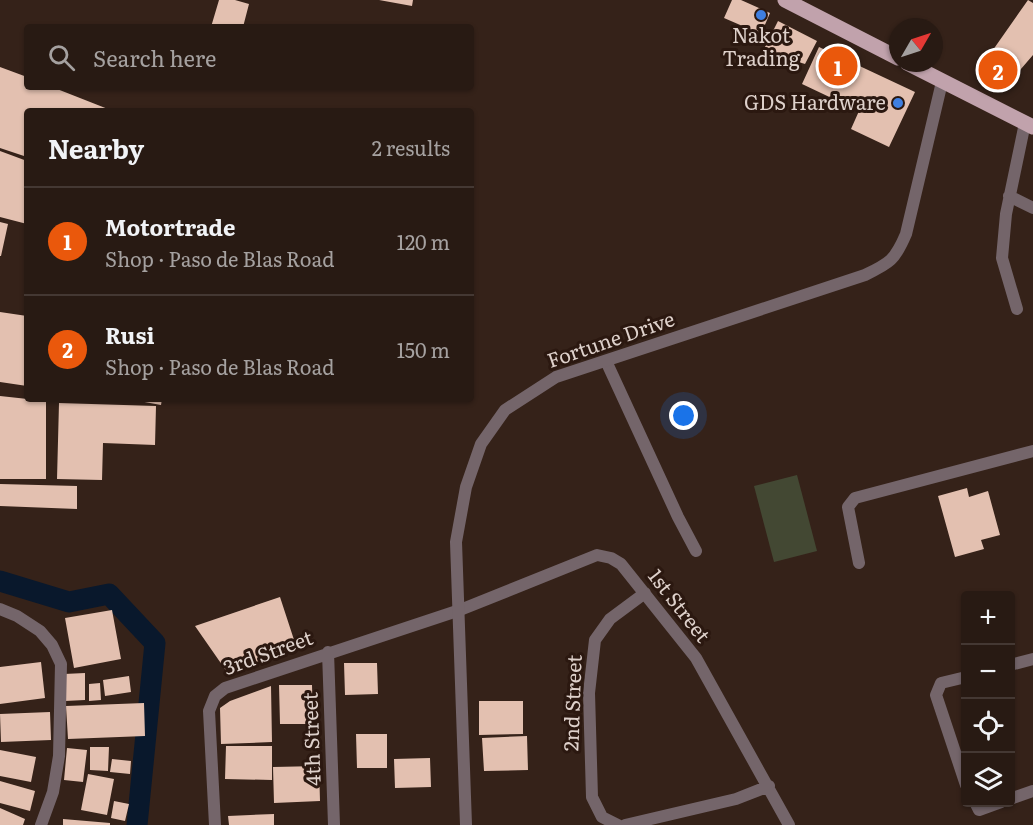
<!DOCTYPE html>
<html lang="en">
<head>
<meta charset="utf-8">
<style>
	body { margin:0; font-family:Literata,serif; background:#342721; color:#f1f3f6 }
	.controls { position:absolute; right:18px; bottom:18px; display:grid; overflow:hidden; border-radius:6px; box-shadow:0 2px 4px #0004 }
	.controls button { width:54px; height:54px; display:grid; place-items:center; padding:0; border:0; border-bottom:2px solid #443833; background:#281a13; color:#f1f3f6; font:30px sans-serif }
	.compass { position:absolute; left:889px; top:18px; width:54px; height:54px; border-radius:50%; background:#281a13; box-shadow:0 2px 4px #0004; rotate:51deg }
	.you { position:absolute; left:684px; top:416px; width:21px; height:21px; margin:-15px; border:4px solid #fff; border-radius:50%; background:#1a73e8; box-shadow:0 0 0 9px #1a73e833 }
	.badge { display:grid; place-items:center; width:39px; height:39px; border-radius:50%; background:#ea580c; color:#fff; font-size:20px; font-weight:700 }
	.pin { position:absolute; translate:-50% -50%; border:3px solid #fff; box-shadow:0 2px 6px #0006 }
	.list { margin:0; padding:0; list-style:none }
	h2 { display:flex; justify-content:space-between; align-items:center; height:78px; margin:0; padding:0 24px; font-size:26px }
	h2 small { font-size:20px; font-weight:400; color:#a5a1a0 }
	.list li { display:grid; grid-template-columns:39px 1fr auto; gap:18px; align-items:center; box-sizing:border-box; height:108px; padding:0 24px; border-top:2px solid #443833 }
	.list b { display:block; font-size:22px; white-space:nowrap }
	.list p { margin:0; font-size:20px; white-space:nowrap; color:#a5a1a0 }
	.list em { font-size:20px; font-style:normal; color:#a5a1a0 }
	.icon { flex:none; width:33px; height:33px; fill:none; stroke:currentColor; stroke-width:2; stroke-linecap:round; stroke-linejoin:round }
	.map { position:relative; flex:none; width:1033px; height:825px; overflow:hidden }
	.search { position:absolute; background:#281a13; box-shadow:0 2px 4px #0004; left:24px; top:24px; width:450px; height:66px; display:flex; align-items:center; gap:15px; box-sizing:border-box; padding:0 21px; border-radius:6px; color:#a5a1a0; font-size:22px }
	.panel { position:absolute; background:#281a13; box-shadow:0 2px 4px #0004; left:24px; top:108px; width:450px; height:294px; border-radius:6px }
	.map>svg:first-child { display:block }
	.green { fill:#434833 }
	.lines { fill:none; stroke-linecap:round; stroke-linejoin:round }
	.canal { stroke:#09182c; stroke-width:21 }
	.building { fill:#e3c0b0 }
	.service { stroke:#74656a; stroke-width:12 }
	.minor { stroke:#74656a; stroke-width:12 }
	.tertiary { stroke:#74656a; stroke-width:12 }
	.primary { stroke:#c1a2ac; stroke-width:15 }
	.shop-dot { fill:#3f7fe0; stroke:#2b1810; stroke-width:2 }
	.labels { text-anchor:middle; stroke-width:6; stroke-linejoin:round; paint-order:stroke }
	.poi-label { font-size:20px; fill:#ded1cb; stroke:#2b1810 }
	.street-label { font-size:20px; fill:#ded1cb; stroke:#2b1810 }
</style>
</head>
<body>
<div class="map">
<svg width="1033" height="825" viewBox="0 0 1033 825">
	<rect width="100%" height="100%" fill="#352219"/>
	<path class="green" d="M797 475 817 551 774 562 754 486Z"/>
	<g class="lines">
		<path class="canal" d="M0 581 69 602 109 594 155 643 137 825"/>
	</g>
	<path class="building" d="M219 0H235L249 4 243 27H211Z
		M379 0H413L412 6Z
		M732 0H741L770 13 761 34 724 18Z
		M1028 0 1033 3V55L1008 84 981 67Z
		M778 21 817 41 805 64 763 51Z
		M819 47 915 92 889 147 851 129 859 111 802 84Z
		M0 67 27 77V87H52L113 111H27V157L0 148Z
		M0 151 27 161V224L0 217Z
		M0 222 8 224 1 256H0Z
		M0 312 27 316V386L0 382Z
		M0 396 46 401V479H0Z
		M128 399H162L161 405Z
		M59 403 156 406 155 445 103 443 102 480 57 479Z
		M0 484 77 486V509L0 506Z
		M967 488 969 497 988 491 1000 535 981 540 984 549 955 557 938 496Z
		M280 597 297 649 227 672 195 626Z
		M112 610 121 659 74 668 65 618Z
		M41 662 45 698 0 704V667Z
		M344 663H377L378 694 345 695Z
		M85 673V700L65 701 64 674Z
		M129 676 131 692 105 696 103 680Z
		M100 683 101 700 89 701V684Z
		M279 685H312L313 724H280Z
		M271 686 272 742 221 744 220 708 230 701Z
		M479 701H523V734L479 735Z
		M144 703 145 736 68 739 66 706Z
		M50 712 51 740 1 742 0 714Z
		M356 734H387V768H357Z
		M527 736 528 770 484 771 482 738Z
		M226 746H272V780L225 779Z
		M90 747H109L108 771 90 770Z
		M67 748 87 750 83 782 64 780Z
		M0 750 36 757 31 782 0 776Z
		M430 758 431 787 395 788 394 759Z
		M112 759 131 761 130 774 110 772Z
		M319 766 320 801 274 803 273 767Z
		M88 774 114 779 107 815 81 810Z
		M0 781 35 791 30 811 0 803Z
		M114 801 129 804 125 821 111 818Z
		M0 808 25 819 23 825H0Z
		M274 814V825H229L228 816Z
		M63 819 110 823V825H63Z"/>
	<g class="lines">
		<path class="service" d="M1009 196 1033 208
			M1017 309 1002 258 1006 214 1025 123
			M859 563 848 507 855 498 1033 451
			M1010 665 1033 659
			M966 677 941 683 936 695 966 785
			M1010 799 1033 791
			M975 802 979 810 1001 802"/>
		<path class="minor" d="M606 361 678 517 696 551
			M0 609 17 616 40 631 52 645 61 664 59 756 53 792 41 825
			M328 652 334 825
			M215 825 209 711 215 696 225 688 460 610 597 555 611 558 621 564 696 658 789 825
			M618 825 602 817 592 797 589 693 595 640 610 619 645 593
			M625 825 736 799 769 786"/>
		<path class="tertiary" d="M466 825 456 542 466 487 481 444 505 410 556 377 865 275C890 263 895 260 906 234L942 82"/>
		<path class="primary" d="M785 0 898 58
			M907 63 1033 127"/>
	</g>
	<g class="shop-dot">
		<circle cx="761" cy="15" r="6"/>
		<circle cx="898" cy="103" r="6"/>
	</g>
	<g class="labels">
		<g class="poi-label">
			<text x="761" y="43">Nakot<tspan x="761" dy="23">Trading</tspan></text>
			<text x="886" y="110" text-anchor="end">GDS Hardware</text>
		</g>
		<g class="street-label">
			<text transform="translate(611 340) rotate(-19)" y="7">Fortune Drive</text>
			<text transform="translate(679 606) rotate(52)" y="7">1st Street</text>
			<text transform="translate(268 653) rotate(-20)" y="7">3rd Street</text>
			<text transform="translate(573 703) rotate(-88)" y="7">2nd Street</text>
			<text transform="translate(312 739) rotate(-92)" y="7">4th Street</text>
		</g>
	</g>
</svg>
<div class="controls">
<button>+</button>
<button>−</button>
<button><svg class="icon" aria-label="locate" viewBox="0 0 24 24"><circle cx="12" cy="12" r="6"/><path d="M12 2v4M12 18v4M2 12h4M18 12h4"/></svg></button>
<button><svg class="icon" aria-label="layers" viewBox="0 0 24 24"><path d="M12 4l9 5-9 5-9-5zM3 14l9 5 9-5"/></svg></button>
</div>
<svg class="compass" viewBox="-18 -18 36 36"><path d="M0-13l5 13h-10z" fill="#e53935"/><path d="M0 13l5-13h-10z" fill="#a5a1a0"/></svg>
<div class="you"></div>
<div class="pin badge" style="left:838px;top:66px">1</div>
<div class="pin badge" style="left:998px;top:70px">2</div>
<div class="search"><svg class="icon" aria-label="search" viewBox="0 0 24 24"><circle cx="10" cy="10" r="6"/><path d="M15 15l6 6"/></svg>Search here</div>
<section class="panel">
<h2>Nearby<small>2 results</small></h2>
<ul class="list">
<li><span class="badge">1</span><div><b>Motortrade</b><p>Shop · Paso de Blas Road</p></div><em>120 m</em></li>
<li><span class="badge">2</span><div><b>Rusi</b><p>Shop · Paso de Blas Road</p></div><em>150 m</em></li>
</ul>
</section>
</div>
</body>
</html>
